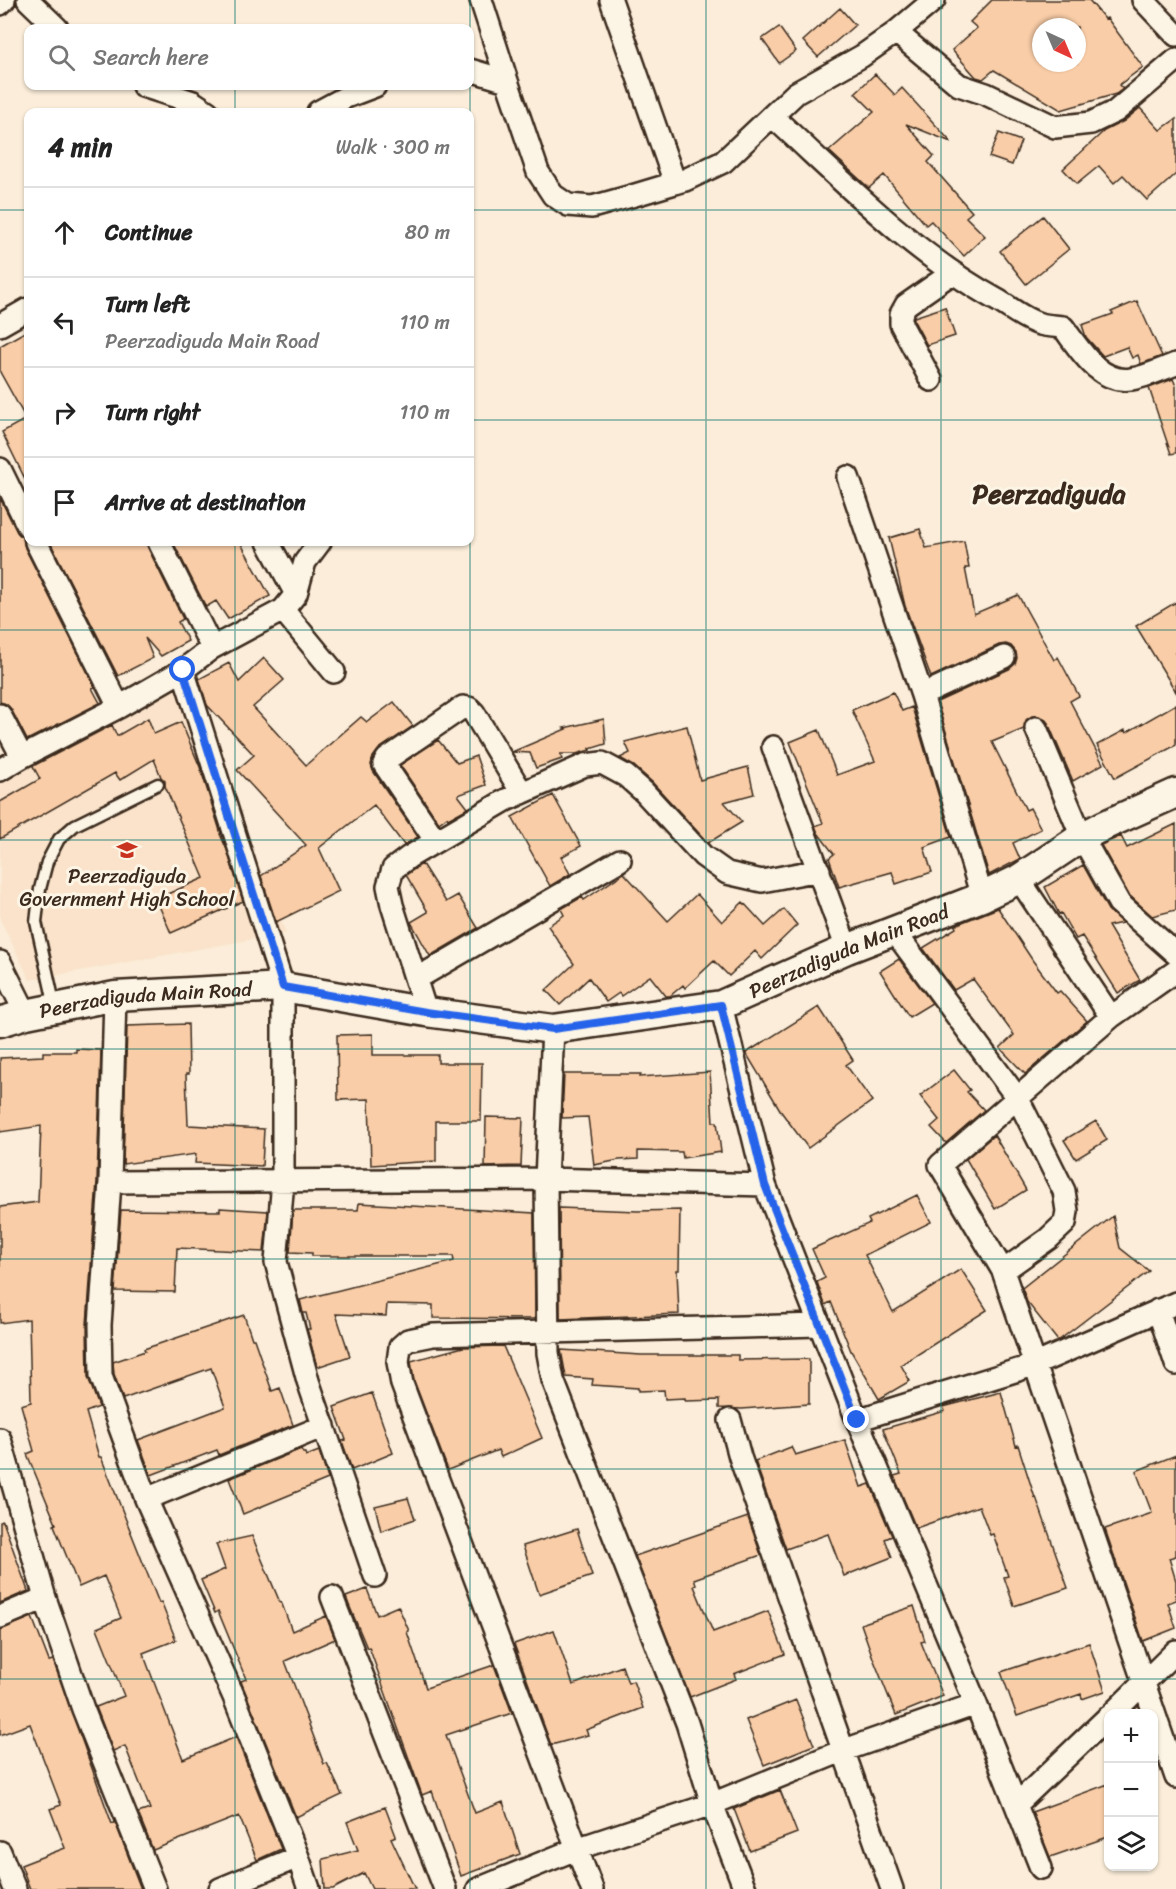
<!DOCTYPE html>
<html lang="en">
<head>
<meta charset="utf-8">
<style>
	body { margin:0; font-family:Sriracha,sans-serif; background:#f2f2f2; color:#222 }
	.controls { position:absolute; right:18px; bottom:18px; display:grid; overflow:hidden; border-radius:12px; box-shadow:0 2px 4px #0004 }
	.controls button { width:54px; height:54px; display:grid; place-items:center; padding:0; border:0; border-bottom:2px solid #e0e0e0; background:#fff; color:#222; font:30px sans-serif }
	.compass { position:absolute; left:1032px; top:18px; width:54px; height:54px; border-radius:50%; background:#fff; box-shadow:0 2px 4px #0004; rotate:136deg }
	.stop { position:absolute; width:18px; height:18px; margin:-14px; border:4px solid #2563eb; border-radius:50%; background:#fff }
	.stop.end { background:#2563eb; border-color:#fff; box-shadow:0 2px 6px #0008 }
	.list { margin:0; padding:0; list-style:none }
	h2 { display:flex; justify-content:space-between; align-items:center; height:78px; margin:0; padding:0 24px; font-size:26px }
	h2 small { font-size:20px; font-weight:400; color:#767676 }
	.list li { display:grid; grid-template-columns:39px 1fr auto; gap:18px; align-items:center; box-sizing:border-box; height:90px; padding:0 24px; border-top:2px solid #e0e0e0 }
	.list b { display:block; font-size:22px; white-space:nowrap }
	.list p { margin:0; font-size:20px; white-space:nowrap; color:#767676 }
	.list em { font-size:20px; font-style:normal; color:#767676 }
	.icon { flex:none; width:33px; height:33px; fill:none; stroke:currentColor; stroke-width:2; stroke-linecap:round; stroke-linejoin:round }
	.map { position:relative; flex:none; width:1176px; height:1889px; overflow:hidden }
	.search { position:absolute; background:#fff; box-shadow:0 2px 4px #0004; left:24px; top:24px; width:450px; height:66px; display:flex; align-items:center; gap:15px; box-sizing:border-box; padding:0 21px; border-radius:12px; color:#767676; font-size:22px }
	.panel { position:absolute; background:#fff; box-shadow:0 2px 4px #0004; left:24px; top:108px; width:450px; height:438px; border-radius:12px }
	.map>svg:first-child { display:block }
	.built { fill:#fae3ca }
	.building { fill:#f9cda7; stroke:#3b2a1e; stroke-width:1.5; fill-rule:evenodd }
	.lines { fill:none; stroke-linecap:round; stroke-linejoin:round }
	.lane-casing { stroke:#3b2a1e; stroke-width:15 }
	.street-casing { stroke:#3b2a1e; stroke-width:26 }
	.secondary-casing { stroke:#3b2a1e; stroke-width:33 }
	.lane { stroke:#fcf5e5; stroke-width:10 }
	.street { stroke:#fcf5e5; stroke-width:21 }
	.secondary { stroke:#fcf5e5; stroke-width:28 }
	.route { stroke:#2563eb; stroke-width:8 }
	.grid { fill:none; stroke:#0f766e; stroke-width:1.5; stroke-opacity:0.55 }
	.labels { text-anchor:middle; stroke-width:6; stroke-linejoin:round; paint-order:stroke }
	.poi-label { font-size:20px; fill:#3b2a1e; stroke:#fcf5e5 }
	.street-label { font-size:20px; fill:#3b2a1e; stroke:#fcf5e5 }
	.district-label { font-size:26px; font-weight:bold; fill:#3b2a1e; stroke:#fcf5e5 }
</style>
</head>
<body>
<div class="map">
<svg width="1176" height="1889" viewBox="0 0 1176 1889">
	<rect width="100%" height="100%" fill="#fbedd9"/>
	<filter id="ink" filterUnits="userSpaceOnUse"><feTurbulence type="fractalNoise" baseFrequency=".0167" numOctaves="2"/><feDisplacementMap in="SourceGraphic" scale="12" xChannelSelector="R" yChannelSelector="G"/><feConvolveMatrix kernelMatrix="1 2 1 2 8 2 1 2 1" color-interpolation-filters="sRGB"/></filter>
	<g filter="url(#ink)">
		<path class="built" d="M186 681 286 933 30 980 0 919V781Z"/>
		<path class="building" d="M992 0H1089L1105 19 1107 18 1143 67 1119 85 1123 89 1116 94 1061 110 994 70 983 79 976 77 952 50 977 28 970 22ZM1041 27H1077V63H1041Z
			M840 8 855 25 818 57 803 41Z
			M779 27 796 51 779 63 762 39Z
			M875 74 895 95 902 88 951 142 906 124 934 156 928 162 972 212 966 217 985 236 964 256 931 221 926 225 884 175 869 188 829 151 874 112 855 93Z
			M1140 108 1160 130 1176 119V174L1147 200 1123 175 1114 183 1099 166 1077 184 1063 169 1104 131 1124 121Z
			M999 133 1021 141 1012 165 989 157Z
			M1043 216 1069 249 1026 284 1000 251Z
			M1137 301 1162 356 1141 364 1138 355 1132 358 1127 347 1103 356 1086 337 1082 325 1113 314 1111 312Z
			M945 307 955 336 927 345 914 321V317Z
			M28 330V485L2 432 26 419 0 372V346Z
			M1173 379 1176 386V453L1171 454 1149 388Z
			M0 498 17 532 23 538 25 548 95 687 92 688 100 703 27 740 11 709 6 704 0 702Z
			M920 529 926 548 964 541 969 568H965L974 614 1018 595 1054 660 1058 657 1079 696 1070 701 1103 764 1073 781 1048 723 1044 718 1038 716H1032L1026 720 1024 729 992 742 1026 810 1030 808 1041 829 1013 843 1020 859 989 875 937 702 1009 669 1015 664 1017 658 1016 652 1011 646 1006 644 999 645 931 677 905 606 889 538Z
			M50 542H146L148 548 183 619 178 622 188 641 161 656 145 638 153 658 118 676Z
			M173 542H240L270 596 228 619 216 601 206 607Z
			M1176 602V692L1136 626Z
			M264 658 284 680 253 707 306 765 361 717 367 722 394 702 413 726 379 749 373 757 371 765 373 771 418 837 404 845 374 805 319 848 339 891 276 922 261 876 306 845 237 770 254 755 207 705 199 679 229 663 239 682Z
			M893 692 902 711 912 707 951 837 924 847 932 872 896 884 892 872 839 887 829 858 834 854 818 833 815 826 823 823 790 742 819 730 837 775 875 761 852 710Z
			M1176 704V745L1115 778 1097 745 1125 730 1126 733Z
			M148 718 154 734 181 722 200 767 221 834H220L227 850 243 901 171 933 156 899 204 878 165 786V781L161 777 154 759 120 780 115 773 0 839V802L40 779 33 766 112 725 117 736Z
			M604 719 606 744 590 749 589 748 590 750 576 754H560L562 759 536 768 530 753 512 752 566 729 564 728Z
			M687 726 700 780 748 767 754 794 724 802 742 822 708 843 652 782 634 766 620 758 630 753 625 742Z
			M438 740 457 763 476 756 486 785 458 795 468 808 448 819 447 817 439 823 400 765Z
			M553 795 581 846 561 857 570 874 550 886 512 817Z
			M1176 824V910L1152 916 1129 895 1101 845 1121 836 1127 848Z
			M422 864 446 902 458 895 478 928 430 956 411 922 428 912 406 875Z
			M1083 865 1108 910 1122 923 1108 926 1140 980 1118 993 1082 936 1076 939 1061 913 1059 914 1045 887Z
			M624 873 668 921 697 894 722 922 743 902 765 926 784 909 797 925 762 959 755 951 729 976 714 961 685 988 683 985 670 996H666L650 976 621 996 619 993 606 1002 589 978 560 1005 546 990 574 964 548 926 564 915 561 909 582 897 584 900Z
			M998 908 1033 961 1057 993 1060 991 1087 1021 1025 1074 1000 1048 1014 1035 973 979 954 990 923 948 956 928 955 926 960 923Z
			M899 959 932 1003 909 1017 880 971Z
			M819 1007 853 1060 846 1065 872 1101 808 1148 782 1113 746 1053Z
			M188 1024 189 1074H186L188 1125 264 1129 262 1166 195 1163 196 1154 123 1164 127 1026Z
			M373 1034V1055H438V1063H482L481 1121H436V1161L371 1165 369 1099 338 1100 337 1035Z
			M76 1049 101 1050 97 1181 87 1325 88 1377 99 1407 86 1412 99 1457H101L159 1603 161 1602 176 1640 143 1653 183 1759 236 1737 281 1849 257 1860 239 1816 153 1850 138 1813 150 1809 125 1746 113 1751 96 1707 124 1696 97 1628 121 1618 104 1576 79 1587 54 1525 56 1524 27 1454 34 1451 21 1405 31 1402 29 1319 0 1323V1207L38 1202 41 1126 0 1132V1058L43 1056V1052H76Z
			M954 1070 970 1090 967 1092 984 1110 946 1143 931 1127 939 1120 920 1096Z
			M710 1072 713 1122H717L721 1152 683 1158 682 1152 638 1151V1159L619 1160 594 1165 588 1117 562 1118 564 1074H641L640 1077Z
			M486 1117 523 1118 521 1166 485 1167Z
			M1096 1121 1107 1140 1076 1159 1064 1140Z
			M994 1135 1026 1190 995 1209 966 1159Z
			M917 1195 931 1222 865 1255 893 1312 961 1269 987 1310 901 1365 910 1381 879 1399 851 1351 831 1302 825 1305 817 1282 825 1278 812 1249 870 1223 868 1219Z
			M359 1203 534 1213 535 1319 433 1318V1305L387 1304 386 1316 336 1314 350 1356 317 1367 307 1329H310L306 1313H303L300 1300 454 1261 453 1256H312V1253L290 1252 293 1210H358Z
			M220 1208 268 1211 264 1252 177 1248 175 1292 115 1291 121 1210 220 1211Z
			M559 1208 638 1211 680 1210 679 1270H677L679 1314 560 1319Z
			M1113 1216 1120 1248 1149 1271 1058 1341 1027 1302 1022 1288Z
			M244 1315 252 1339H254L272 1391 280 1388 293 1425 219 1455 217 1450 151 1475 138 1440 225 1407 211 1368 123 1399 114 1374 113 1362 145 1351 144 1349Z
			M503 1346 542 1438 501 1457 498 1450 448 1470 414 1381 411 1361 463 1347Z
			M561 1350 641 1355H738V1360L809 1359V1404L742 1409 719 1408V1400L685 1401V1398L665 1399 664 1390 638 1391V1388L592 1385 593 1379 566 1377Z
			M1001 1392 1016 1446 1018 1445 1035 1498 1036 1497 1068 1588 1014 1606 1004 1577 1008 1576 993 1534 990 1535 979 1506 916 1528 894 1476 901 1474 883 1429 945 1411 943 1407Z
			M372 1393 393 1453 352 1470 342 1441 346 1440 334 1407Z
			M845 1440 861 1487 870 1484 892 1536 885 1539 892 1557 844 1576 828 1534 786 1549 755 1461 791 1447 795 1455Z
			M301 1449 303 1453H305L306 1456 319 1451 328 1479 243 1514 229 1479Z
			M1176 1455V1556L1169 1558 1176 1581V1600L1168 1603 1176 1628 1143 1641 1105 1529 1152 1513 1136 1471Z
			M408 1498 415 1519 381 1531 375 1506Z
			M748 1517 761 1555 694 1579 696 1585 694 1586 713 1632 768 1611 785 1654 734 1674 736 1679 690 1697 635 1556Z
			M3 1521 28 1591 0 1603V1522Z
			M577 1529 592 1576 539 1594 523 1546Z
			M252 1536 279 1600 282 1604 292 1631 326 1616 335 1639 285 1661 324 1764 327 1763 342 1795 296 1817 242 1684 241 1681 246 1679 218 1611 215 1613 201 1580 225 1569 216 1544Z
			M367 1589 377 1615 398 1606 409 1631 407 1632 426 1688 494 1665 512 1713 446 1735 475 1813 503 1802 520 1854 461 1876 432 1791 422 1795 369 1647 367 1648 349 1605 346 1597Z
			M914 1606 925 1641 921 1642 943 1696 896 1715 873 1658 861 1624Z
			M32 1617 49 1661 53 1660 112 1824 115 1822 141 1889H30L21 1865 65 1848 50 1809 61 1805 30 1724 0 1735V1630Z
			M554 1630 573 1685 622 1666 628 1683 633 1681 643 1708 586 1730 588 1735 551 1745 514 1644Z
			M1089 1643 1105 1691 1082 1699 1081 1694 1017 1716 1001 1672Z
			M796 1700 814 1745 764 1765 746 1720Z
			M1108 1784V1837L1050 1857 1032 1812Z
			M780 1790 797 1833 750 1851 734 1809Z
			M385 1807 396 1836 391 1838 415 1889H372L364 1873 333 1889H325L323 1859 358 1850 347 1822Z"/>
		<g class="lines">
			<g class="lane-casing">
				<path id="lane" d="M55 1007 36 922 40 889 47 862 59 839 75 825 158 784"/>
			</g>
			<g class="street-casing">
				<path id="street" d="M28 0 57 28
					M481 0 507 81 538 172 553 195 568 205 592 207 635 195 685 180 723 162 796 93 862 56 896 32 959 85 986 94 1055 127 1091 123 1116 111 1176 60
					M611 0 675 183
					M1143 0 1176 35
					M0 4 4 0
					M896 32 934 0
					M470 70 507 81
					M143 86 193 102 208 112
					M318 112 346 97 375 86
					M772 116C843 181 912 253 997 300 1011 308 1025 320 1040 324 1048 326 1056 326 1063 327 1079 348 1099 384 1131 379 1146 377 1162 369 1176 364
					M0 325 28 309
					M931 380 901 324V314L906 305 952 273
					M0 469 28 526
					M848 477 922 695 982 897
					M36 542 119 707
					M159 542 212 648
					M268 542 296 594
					M283 610 334 672
					M183 670 283 987V1181L276 1262 308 1381 375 1576
					M922 695 1004 657
					M0 715 22 757
					M1036 728 1082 837 1119 903 1176 954
					M773 747 847 949
					M0 770 22 757 119 707 183 670 212 648 283 610 296 594 305 562 320 542
					M436 841 384 764 387 759 463 707 469 708 474 713 522 793
					M1019 879 1111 1017
					M895 932 1018 1099 1064 1191 1067 1211 1065 1223 1048 1239 1003 1271
					M0 962 26 1014
					M1176 971 1111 1017 940 1165 1003 1271 1176 1777
					M416 979 620 860
					M115 996 110 1182 100 1325 101 1376 146 1499 234 1697 298 1857 309 1889
					M721 1005 765 1185 857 1420 976 1704 1041 1868
					M426 1012 392 905 388 886 393 869 409 857 506 800 585 765 602 763 626 776 644 792 703 856 727 873 762 881 819 870
					M553 1029 546 1179 548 1353 553 1380 687 1723 712 1804 745 1889
					M110 1182 546 1179 765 1185
					M1158 1310 1176 1364
					M730 1420 740 1457 892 1889
					M857 1420 1034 1365 1176 1303
					M0 1439 45 1598 83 1709 155 1889
					M146 1499 324 1426
					M332 1597 445 1889
					M0 1617 45 1598
					M1112 1714 1176 1651
					M1016 1805 1108 1717
					M0 1852 15 1889
					M220 1889 298 1857
					M478 1889 576 1849 712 1804 842 1751 976 1704
					M592 1889 402 1384 398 1362 400 1347 408 1340 433 1335 819 1325"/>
			</g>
			<g class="secondary-casing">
				<g id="secondary">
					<path id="s1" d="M0 1022 26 1014 115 996 283 987 426 1012 553 1029 721 1005 847 949 982 897 1019 879 1082 837 1103 826 1176 793"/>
				</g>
			</g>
			<use href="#lane" class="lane"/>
			<use href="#street" class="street"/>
			<use href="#secondary" class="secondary"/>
		</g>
	</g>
	<g class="lines" filter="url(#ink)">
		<path class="route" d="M183 670 283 987 426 1012 553 1029 721 1005 765 1185 857 1420"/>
	</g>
	<path class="grid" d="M235 0V28M470 0V1889M706 0V1889M941 0V1889M235 86V112M0 210H28M470 210H1176M0 420H28M470 420H1176M235 542V1889M0 630H1176M0 840H1176M0 1049H1176M0 1259H1176M0 1469H1176M0 1679H1176"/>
	<defs>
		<g id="school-bare" transform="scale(1.62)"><path d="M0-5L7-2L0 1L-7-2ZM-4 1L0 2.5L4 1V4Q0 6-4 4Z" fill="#c8321e" stroke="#fcf5e5" stroke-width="2.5" paint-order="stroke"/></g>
	</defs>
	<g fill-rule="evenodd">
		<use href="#school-bare" x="127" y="850"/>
	</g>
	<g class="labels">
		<g class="poi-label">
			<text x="127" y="883">Peerzadiguda<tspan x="127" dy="23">Government High School</tspan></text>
		</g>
		<g class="street-label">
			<text dy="7" stroke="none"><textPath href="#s1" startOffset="868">Peerzadiguda Main Road</textPath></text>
			<text dy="7" stroke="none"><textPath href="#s1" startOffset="148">Peerzadiguda Main Road</textPath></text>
		</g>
		<g class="district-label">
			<text x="1049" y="503">Peerzadiguda</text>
		</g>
	</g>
</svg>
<div class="controls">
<button>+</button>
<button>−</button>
<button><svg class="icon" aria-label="layers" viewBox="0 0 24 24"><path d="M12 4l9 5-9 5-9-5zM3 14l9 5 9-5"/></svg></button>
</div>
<svg class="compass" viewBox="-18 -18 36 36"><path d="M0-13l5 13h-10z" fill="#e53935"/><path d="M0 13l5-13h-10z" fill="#767676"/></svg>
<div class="stop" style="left:183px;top:670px"></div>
<div class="stop end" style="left:857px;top:1420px"></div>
<div class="search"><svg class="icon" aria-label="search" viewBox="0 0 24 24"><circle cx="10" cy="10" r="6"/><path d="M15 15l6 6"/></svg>Search here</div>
<section class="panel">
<h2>4 min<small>Walk · 300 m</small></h2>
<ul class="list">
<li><svg class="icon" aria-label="ahead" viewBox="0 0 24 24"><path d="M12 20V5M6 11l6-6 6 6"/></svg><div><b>Continue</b></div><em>80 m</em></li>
<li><svg class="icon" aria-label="left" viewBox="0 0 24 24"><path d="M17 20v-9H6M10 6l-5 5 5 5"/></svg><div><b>Turn left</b><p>Peerzadiguda Main Road</p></div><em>110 m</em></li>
<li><svg class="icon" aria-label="right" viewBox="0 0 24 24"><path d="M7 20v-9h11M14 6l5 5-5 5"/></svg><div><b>Turn right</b></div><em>110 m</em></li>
<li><svg class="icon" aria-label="arrive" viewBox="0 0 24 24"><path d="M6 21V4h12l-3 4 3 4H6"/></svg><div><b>Arrive at destination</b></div></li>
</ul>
</section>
</div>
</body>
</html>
